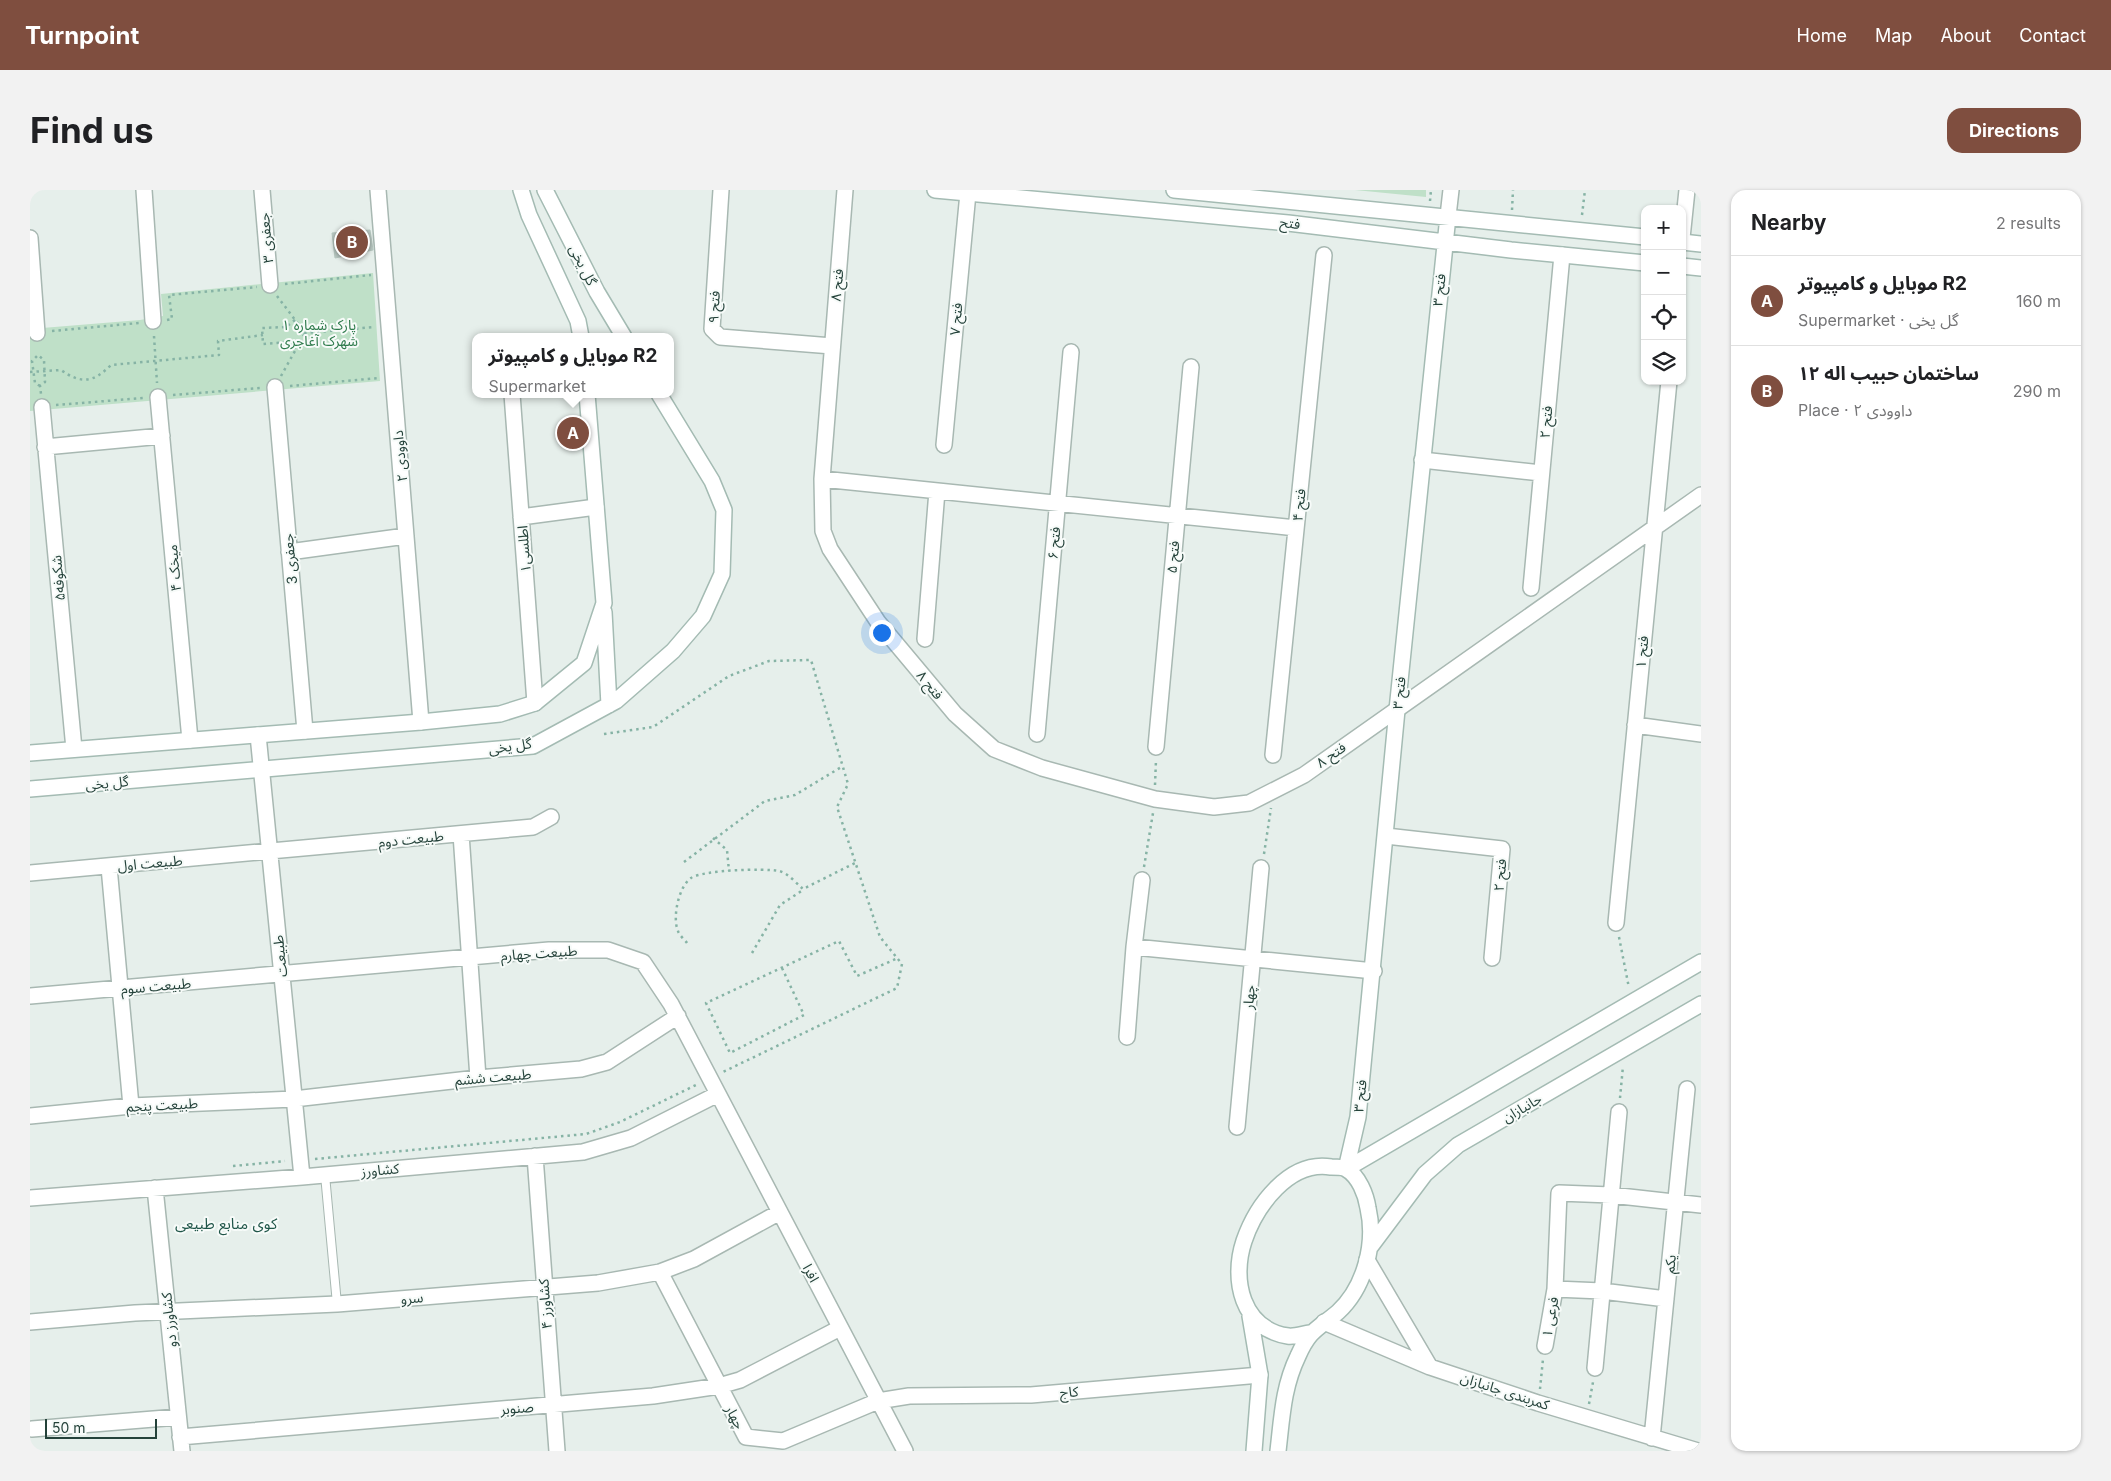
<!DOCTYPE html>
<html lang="en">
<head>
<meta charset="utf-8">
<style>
	body { margin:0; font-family:Inter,"Noto Sans Arabic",sans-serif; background:#f2f2f2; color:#202124 }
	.controls { position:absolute; right:15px; top:15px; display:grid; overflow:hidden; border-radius:10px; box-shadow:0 1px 4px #0004 }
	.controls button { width:45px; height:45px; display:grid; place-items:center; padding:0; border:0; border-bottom:1px solid #e0e0e0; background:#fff; color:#202124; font:25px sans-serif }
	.scale { position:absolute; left:15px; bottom:12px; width:112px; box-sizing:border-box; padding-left:5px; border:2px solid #24423a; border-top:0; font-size:14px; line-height:18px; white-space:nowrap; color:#24423a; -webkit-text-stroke:4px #f7fbf9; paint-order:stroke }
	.you { position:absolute; left:851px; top:442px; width:18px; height:18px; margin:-12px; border:4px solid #fff; border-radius:50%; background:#1a73e8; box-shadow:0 0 0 8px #1a73e833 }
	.badge { display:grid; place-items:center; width:32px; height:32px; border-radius:50%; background:#7f4e3f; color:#fff; font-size:16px; font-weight:700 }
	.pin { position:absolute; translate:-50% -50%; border:2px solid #fff; box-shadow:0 1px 5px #0006 }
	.popup { position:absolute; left:442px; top:143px; width:202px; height:65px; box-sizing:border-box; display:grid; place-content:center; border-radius:10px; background:#fff; filter:drop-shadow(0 1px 4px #0005); font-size:16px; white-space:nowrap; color:#757577 }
	.popup b { font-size:19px; color:#202124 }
	.popup::after { content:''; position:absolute; left:50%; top:100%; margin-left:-10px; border:10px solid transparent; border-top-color:#fff }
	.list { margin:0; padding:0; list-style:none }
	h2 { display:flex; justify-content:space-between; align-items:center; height:65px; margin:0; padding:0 20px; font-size:21px }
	h2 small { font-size:16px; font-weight:400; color:#757577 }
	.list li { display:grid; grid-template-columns:32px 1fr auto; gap:15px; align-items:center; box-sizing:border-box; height:90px; padding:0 20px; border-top:1px solid #e0e0e0 }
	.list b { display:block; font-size:19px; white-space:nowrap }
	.list p { margin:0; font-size:16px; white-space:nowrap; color:#757577 }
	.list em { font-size:16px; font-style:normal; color:#757577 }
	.icon { flex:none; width:28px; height:28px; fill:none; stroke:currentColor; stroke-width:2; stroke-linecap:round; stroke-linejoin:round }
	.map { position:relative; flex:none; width:1671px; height:1261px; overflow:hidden; border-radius:15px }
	header { display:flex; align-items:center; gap:30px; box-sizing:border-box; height:70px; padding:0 25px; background:#7f4e3f; color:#fff }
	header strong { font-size:24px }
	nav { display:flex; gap:28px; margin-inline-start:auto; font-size:18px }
	.intro { display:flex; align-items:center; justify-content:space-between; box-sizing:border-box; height:120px; padding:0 30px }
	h1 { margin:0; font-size:35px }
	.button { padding:12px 22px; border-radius:15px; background:#7f4e3f; color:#fff; font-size:18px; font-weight:700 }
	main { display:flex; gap:30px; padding:0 30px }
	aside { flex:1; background:#fff; border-radius:15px; box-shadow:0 1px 4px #0004 }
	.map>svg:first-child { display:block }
	.green { fill:#bfe0c8 }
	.building { fill:#bbcac4; stroke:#b8c9c2 }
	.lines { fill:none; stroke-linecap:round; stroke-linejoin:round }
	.lane-casing { stroke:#a8b8b2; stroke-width:10 }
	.street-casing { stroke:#a8b8b2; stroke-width:18 }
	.secondary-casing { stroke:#a4bbb3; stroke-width:18 }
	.path { stroke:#86b3a5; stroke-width:2.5; stroke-dasharray:2.5 4; stroke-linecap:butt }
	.lane { stroke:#fff; stroke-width:8 }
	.street { stroke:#fff; stroke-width:15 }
	.secondary { stroke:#fff; stroke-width:15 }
	.labels { text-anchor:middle; stroke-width:4; stroke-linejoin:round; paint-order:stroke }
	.street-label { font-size:14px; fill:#24423a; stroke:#f7fbf9 }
	.park-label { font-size:14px; fill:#2d7a4b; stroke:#f7fbf9 }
	.neighbourhood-label { font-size:15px; fill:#1f5548; stroke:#f7fbf9 }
</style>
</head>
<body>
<header>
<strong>Turnpoint</strong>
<nav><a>Home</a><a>Map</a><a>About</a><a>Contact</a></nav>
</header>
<div class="intro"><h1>Find us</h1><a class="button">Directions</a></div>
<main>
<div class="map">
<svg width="1671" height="1261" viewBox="0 0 1671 1261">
	<rect width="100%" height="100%" fill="#e6efeb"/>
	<path class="green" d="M1325 0H1396V7Z
		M343 83 350 191 0 221V139L110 130 133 126 131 104Z"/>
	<path class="building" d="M340 40 343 60 305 68 302 43Z"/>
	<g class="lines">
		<g class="lane-casing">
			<path id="lane" d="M295 985 307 1114"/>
		</g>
		<g class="street-casing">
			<path id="street" d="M114 0 123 131
				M232 0 240 95
				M348 0 391 532
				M691 0 682 139 690 147 802 156
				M815 0 792 289 793 341 800 359 848 432 925 524 964 559 1012 578 1125 609 1184 617 1219 613 1274 585 1671 305
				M1418 26 1421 0
				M0 48 7 143
				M1652 48 1657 0
				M245 197 275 541
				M482 204 505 513
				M128 207 160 550
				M12 217 44 559
				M914 255 938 3
				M15 257 132 246
				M1392 270 1511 283
				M792 289 1266 338
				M491 327 566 317
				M259 362 376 346
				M1501 398 1532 65
				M895 449 907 301
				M1605 535 1671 544
				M1007 544 1041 162
				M228 545 272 987
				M1126 557 1161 177
				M1243 565 1294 65
				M431 644 448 888
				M1356 646 1472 659 1462 768
				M79 677 101 916
				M0 683 503 637 521 627
				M1586 733 1639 191
				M1104 757 1112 690
				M0 806 519 760H578L613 772 641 814 875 1261
				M1097 847 1104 757 1344 781
				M0 926 101 916 264 909 448 888 551 879 577 872 648 826
				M1207 937 1231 678
				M505 966 527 1261
				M125 998 152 1261
				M0 1008 272 987 553 962 601 948 688 904
				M1337 1070 1400 1177
				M630 1082 716 1247 753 1251 848 1211 879 1206 1001 1205 1230 1185
				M1636 1109 1572 1101 1525 1099 1529 1003 1581 1005 1671 1015
				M0 1132 105 1123 307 1114 568 1093 630 1082 664 1069 750 1022
				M1294 1132 1400 1177 1508 1213 1668 1261
				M1515 1156 1525 1099
				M1565 1178 1589 922
				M2 1239 148 1227
				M150 1247 623 1206 689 1196 710 1190 810 1138
				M1622 1248 1657 899"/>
		</g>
		<g class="secondary-casing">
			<path id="secondary" d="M491 0 499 25 548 131 551 147
				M515 0 567 102 594 147
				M905 0 1258 33 1481 60 1615 73
				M1144 0 1615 47
				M1652 52 1671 54
				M1652 76 1671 78
				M574 422 579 515
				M0 563 391 532 470 524 505 513 554 473 574 413 557 204
				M0 599 503 556 586 511 643 461 673 426 692 384 694 320 682 291 629 204
				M1316 979 1328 927 1367 520 1418 26
				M1316 979 1671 772
				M1341 1056 1395 984 1428 955 1671 814
				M1220 1126 1230 1185 1224 1261
				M1248 1261C1252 1227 1253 1197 1268 1166 1280 1139 1288 1139 1308 1122 1335 1097 1346 1053 1338 1018 1336 1005 1329 986 1316 979 1313 977 1306 977 1301 977 1259 970 1226 1016 1214 1051 1201 1090 1212 1139 1258 1146 1264 1147 1273 1144 1280 1143"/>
		</g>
		<path class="path" d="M1400 11 1401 0
			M1482 20 1483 0
			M1552 25 1555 0
			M255 94 341 85
			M247 106 275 143 345 137
			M137 130 142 129 139 105 227 97
			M265 130 256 137 232 138 233 154 258 152 266 158
			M22 141 109 133
			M124 146 127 193
			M0 182 31 180C51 194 63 193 81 175L189 165 188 151 233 145
			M251 186 275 143
			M10 196 5 193 2 171 8 165 14 170 15 192 10 196 11 204
			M260 196 349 188
			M143 205 230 198
			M26 215 113 208
			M574 544 623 537 699 486 739 471 781 470 818 594 807 617 850 747 872 774 867 798 693 882
			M1125 595 1126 570
			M683 648 697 660 699 681
			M1234 664 1241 618
			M654 672 735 611 765 605 813 576
			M1114 677 1123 623
			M1589 747 1599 798
			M657 753C655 750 649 745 648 741 642 727 649 696 661 688 673 680 734 678 749 681 758 683 766 693 773 699L825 673
			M722 763 750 715 773 700
			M752 778 774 825 700 863 676 813 809 751 827 786 868 768
			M1590 908 1593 876
			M285 969 556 944 590 932 668 894
			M203 976 255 971
			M1510 1199 1513 1169
			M1559 1214 1563 1192"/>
		<use href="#lane" class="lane"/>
		<use href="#street" class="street"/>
		<use href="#secondary" class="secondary"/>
	</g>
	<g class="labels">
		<g class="street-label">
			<text transform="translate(1260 33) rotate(6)" y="5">فتح</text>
			<text transform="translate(236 48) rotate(-95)" y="5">جعفری ۳</text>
			<text transform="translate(553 75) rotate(63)" y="5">گل یخی</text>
			<text transform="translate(807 95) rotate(-85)" y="5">فتح ۸</text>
			<text transform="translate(1409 100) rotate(-84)" y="5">فتح ۳</text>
			<text transform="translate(684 117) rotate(-87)" y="5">فتح ۹</text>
			<text transform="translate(926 129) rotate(-85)" y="5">فتح ۷</text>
			<text transform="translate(1516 232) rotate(-85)" y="5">فتح ۲</text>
			<text transform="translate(370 266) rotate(-95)" y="5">داوودی ۲</text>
			<text transform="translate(1269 315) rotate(-84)" y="5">فتح ۴</text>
			<text transform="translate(1024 353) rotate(-85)" y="5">فتح ۶</text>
			<text transform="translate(494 359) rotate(-94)" y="5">اطلسی۱</text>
			<text transform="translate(1143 367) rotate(-85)" y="5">فتح ۵</text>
			<text transform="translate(260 369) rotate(-95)" y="5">3 جعفری</text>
			<text transform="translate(144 378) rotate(-95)" y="5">میخک ۴</text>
			<text transform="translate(28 388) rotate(-95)" y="5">شکوفه۵</text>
			<text transform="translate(1612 462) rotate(-85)" y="5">فتح ۱</text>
			<text transform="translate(900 495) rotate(50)" y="5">فتح ۸</text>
			<text transform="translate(1369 503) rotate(-84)" y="5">فتح ۳</text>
			<text transform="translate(480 556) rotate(-8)" y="5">گل یخی</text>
			<text transform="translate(1301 565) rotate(-35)" y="5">فتح ۸</text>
			<text transform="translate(77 593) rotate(-5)" y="5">گل یخی</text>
			<text transform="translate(381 649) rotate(-6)" y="5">طبیعت دوم</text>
			<text transform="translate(120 673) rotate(-5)" y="5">طبیعت اول</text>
			<text transform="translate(1470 685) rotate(-85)" y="5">فتح ۲</text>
			<text transform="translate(509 763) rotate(-4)" y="5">طبیعت چهارم</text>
			<text transform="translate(250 766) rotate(-96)" y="5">طبیعت</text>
			<text transform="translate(126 796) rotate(-5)" y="5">طبیعت سوم</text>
			<text transform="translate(1219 807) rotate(-85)" y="5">چهار</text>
			<text transform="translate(463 887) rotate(-5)" y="5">طبیعت ششم</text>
			<text transform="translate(1330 906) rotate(-84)" y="5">فتح ۳</text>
			<text transform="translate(132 915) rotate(-3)" y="5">طبیعت پنجم</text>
			<text transform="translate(1492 918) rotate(-30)" y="5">جانبازان</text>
			<text transform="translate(350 980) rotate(-5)" y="5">کشاورز</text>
			<text transform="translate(1640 1074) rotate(-84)" y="5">یکم</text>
			<text transform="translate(781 1083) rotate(62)" y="5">افرا</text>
			<text transform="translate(382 1108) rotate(-5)" y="5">سرو</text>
			<text transform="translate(515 1114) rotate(-94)" y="5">کشاورز ۴</text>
			<text transform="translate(1520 1127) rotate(-80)" y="5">فرعی ۱</text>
			<text transform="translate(139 1130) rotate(-96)" y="5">کشاورز دو</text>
			<text transform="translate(1475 1201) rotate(18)" y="5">کمربندی جانبازان</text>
			<text transform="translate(1039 1202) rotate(-5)" y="5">کاج</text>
			<text transform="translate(487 1218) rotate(-5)" y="5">صنوبر</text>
			<text transform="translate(705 1227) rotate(62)" y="5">چهار</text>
		</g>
		<g class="park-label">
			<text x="289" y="140">پارک شماره ۱<tspan x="289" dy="16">شهرک آغاجری</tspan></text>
		</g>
		<g class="neighbourhood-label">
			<text x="196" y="1039">کوی منابع طبیعی</text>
		</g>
	</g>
</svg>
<div class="controls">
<button>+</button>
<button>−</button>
<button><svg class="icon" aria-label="locate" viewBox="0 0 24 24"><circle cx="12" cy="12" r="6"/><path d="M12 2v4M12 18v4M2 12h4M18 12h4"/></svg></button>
<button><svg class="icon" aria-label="layers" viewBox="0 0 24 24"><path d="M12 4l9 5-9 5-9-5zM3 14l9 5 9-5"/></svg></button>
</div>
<div class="scale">50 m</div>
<div class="you"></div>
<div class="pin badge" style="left:543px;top:243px">A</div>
<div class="popup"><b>موبایل و کامپیوتر R2</b>Supermarket</div>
<div class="pin badge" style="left:322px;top:52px">B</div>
</div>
<aside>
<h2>Nearby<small>2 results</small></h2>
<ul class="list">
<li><span class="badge">A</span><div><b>موبایل و کامپیوتر R2</b><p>Supermarket · گل یخی</p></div><em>160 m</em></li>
<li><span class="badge">B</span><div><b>ساختمان حبیب اله ۱۲</b><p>Place · داوودی ۲</p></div><em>290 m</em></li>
</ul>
</aside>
</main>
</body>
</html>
